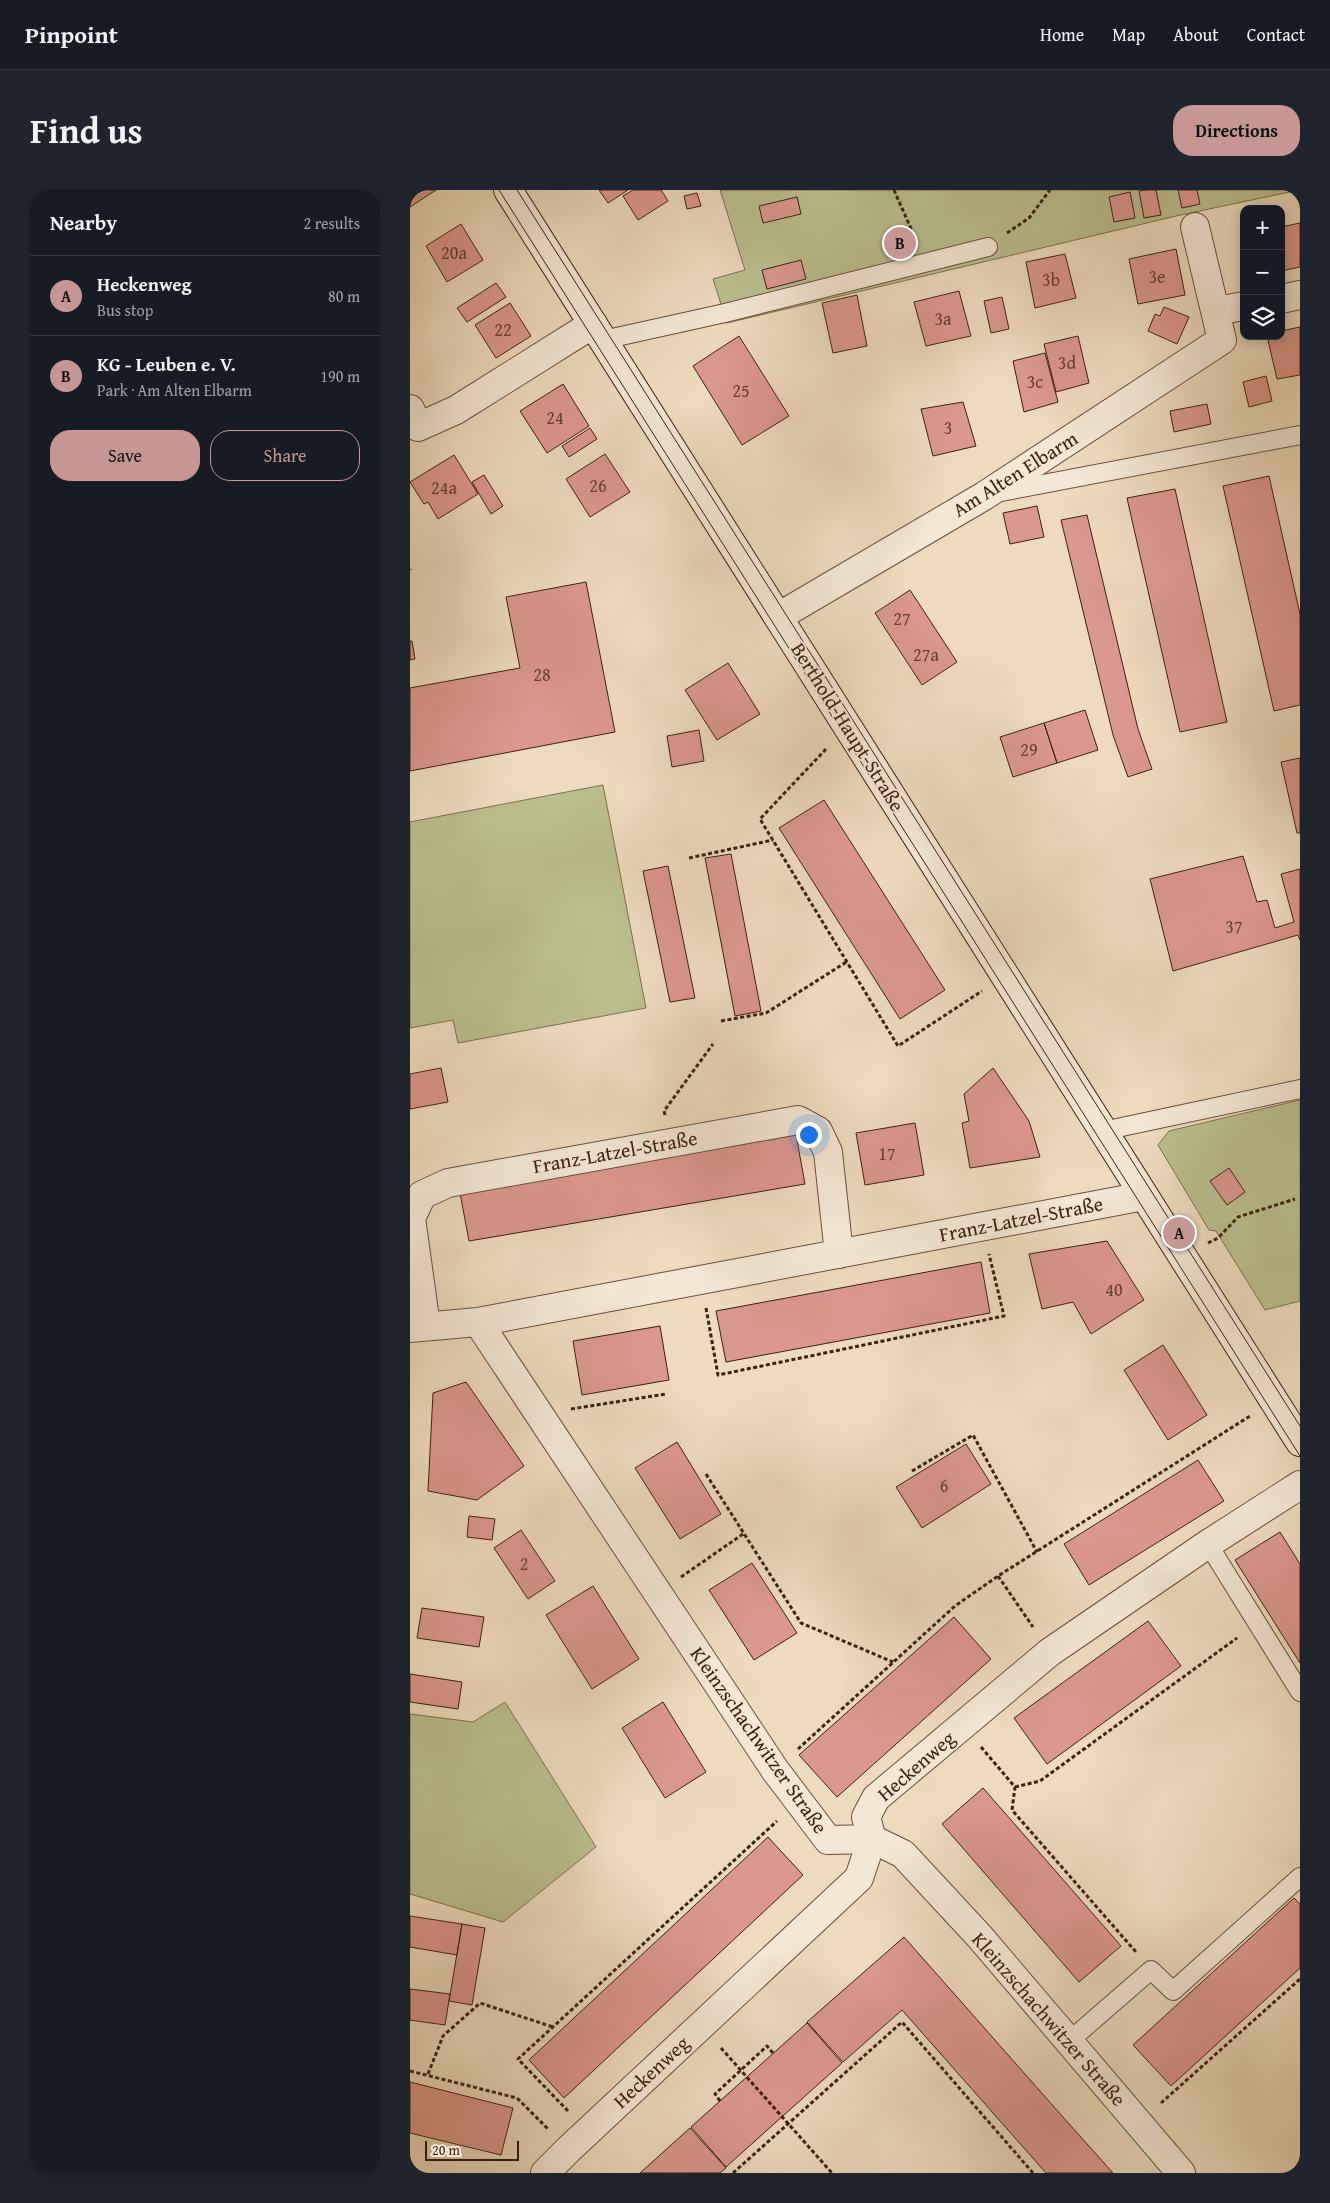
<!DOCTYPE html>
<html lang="en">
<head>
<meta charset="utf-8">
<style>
	body { margin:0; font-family:"Gentium Book Plus",serif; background:#20242c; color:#f1f3f6 }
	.controls { position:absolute; right:15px; top:15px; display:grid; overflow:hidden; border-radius:10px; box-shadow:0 2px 12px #0003 }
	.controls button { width:45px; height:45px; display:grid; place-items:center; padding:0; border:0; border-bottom:1px solid #363941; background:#171b24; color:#f1f3f6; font:25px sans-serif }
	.scale { position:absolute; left:15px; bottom:12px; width:94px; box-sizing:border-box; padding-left:5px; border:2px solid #3c200e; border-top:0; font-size:14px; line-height:18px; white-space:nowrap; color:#3c200e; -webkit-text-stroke:4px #f4e7d3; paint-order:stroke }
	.you { position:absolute; left:398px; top:944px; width:18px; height:18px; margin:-12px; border:4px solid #fff; border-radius:50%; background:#1a73e8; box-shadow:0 0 0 8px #1a73e833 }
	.badge { display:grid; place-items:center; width:32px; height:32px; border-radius:50%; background:#c59692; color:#111; font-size:16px; font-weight:700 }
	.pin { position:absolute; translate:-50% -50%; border:2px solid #fff; box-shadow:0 1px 5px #0006 }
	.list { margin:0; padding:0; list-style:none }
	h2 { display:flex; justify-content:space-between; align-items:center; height:65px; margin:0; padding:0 20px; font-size:21px }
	h2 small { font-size:16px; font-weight:400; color:#9ea1a6 }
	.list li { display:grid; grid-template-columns:32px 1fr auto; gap:15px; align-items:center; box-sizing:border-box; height:80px; padding:0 20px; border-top:1px solid #363941 }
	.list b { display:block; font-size:19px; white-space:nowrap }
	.list p { margin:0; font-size:16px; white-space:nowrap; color:#9ea1a6 }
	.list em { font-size:16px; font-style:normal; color:#9ea1a6 }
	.actions { display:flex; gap:10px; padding:15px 20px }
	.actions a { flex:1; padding:11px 0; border:1px solid #c59692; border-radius:20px; text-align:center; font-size:18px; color:#c59692 }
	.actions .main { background:#c59692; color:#111 }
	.icon { flex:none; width:28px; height:28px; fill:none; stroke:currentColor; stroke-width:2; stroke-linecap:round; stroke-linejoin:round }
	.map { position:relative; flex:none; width:890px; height:1983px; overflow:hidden; border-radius:20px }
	header { display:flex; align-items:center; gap:30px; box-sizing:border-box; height:70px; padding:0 25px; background:#171b24; border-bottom:1px solid #363941 }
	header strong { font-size:24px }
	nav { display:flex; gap:28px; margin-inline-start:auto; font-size:18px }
	.intro { display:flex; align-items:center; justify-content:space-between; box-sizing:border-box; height:120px; padding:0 30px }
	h1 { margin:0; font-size:35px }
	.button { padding:12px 22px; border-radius:20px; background:#c59692; color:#111; font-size:18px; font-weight:700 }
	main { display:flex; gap:30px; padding:0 30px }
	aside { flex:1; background:#171b24; border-radius:20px; box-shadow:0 2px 12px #0003 }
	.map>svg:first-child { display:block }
	.green { fill:#bbbe8e; stroke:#7c6f4e }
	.building { fill:#db988c; stroke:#3c200e }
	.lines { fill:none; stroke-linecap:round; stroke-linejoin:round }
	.lane-casing { stroke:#684e3a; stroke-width:20 }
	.street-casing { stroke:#684e3a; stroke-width:30 }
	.secondary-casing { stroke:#3c200e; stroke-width:30 }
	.path { stroke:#3c200e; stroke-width:3; stroke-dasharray:4 2.5; stroke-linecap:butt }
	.lane { stroke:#f4e7d3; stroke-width:18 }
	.street { stroke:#f4e7d3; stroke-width:28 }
	.secondary { stroke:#f4e7d3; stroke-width:28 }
	.tram { stroke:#3c200e; stroke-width:1 }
	.labels { text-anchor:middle; stroke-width:4; stroke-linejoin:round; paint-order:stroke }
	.number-label { font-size:18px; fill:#643e2e }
	.street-label { font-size:20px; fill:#3c200e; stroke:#f4e7d3 }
</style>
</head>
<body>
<header>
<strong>Pinpoint</strong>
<nav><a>Home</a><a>Map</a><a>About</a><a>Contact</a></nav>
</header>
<div class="intro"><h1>Find us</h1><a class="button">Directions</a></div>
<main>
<aside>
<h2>Nearby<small>2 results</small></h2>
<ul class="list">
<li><span class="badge">A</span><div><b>Heckenweg</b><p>Bus stop</p></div><em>80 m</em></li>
<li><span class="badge">B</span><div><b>KG - Leuben e. V.</b><p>Park · Am Alten Elbarm</p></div><em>190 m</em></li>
</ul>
<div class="actions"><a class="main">Save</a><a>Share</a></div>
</aside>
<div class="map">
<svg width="890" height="1983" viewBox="0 0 890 1983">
	<rect width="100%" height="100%" fill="#eedabc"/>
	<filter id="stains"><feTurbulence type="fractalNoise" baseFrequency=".004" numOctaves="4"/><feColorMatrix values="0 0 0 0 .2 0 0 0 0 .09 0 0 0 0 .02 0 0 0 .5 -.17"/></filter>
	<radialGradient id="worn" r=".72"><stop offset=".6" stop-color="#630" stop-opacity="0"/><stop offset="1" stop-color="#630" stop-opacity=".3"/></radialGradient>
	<path class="green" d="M310 0H889L766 26 317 133 303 89 335 80Z
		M193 595 236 818 48 853 43 830 0 838V632Z
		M890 910V1111L855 1120 806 1041 799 1040 748 955 759 941Z
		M95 1512 186 1657 93 1732 0 1704V1524L63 1532Z"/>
	<path class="building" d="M0 0H26L0 17Z
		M189 0H218L198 13Z
		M223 0H251L258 11 228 30 213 6Z
		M737 0H746L751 25 734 28 729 1Z
		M768 0H787L790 14 772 18Z
		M720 2 725 28 704 32 699 7Z
		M287 3 291 16 277 19 274 6Z
		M387 7 391 24 353 33 349 16Z
		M890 33V77L871 81V37Z
		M51 34 73 70 37 92 16 56Z
		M766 59 775 105 728 114 719 69Z
		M655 64 666 108 625 118 616 72Z
		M391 70 396 89 357 99 352 80Z
		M86 93 96 107 57 132 47 118Z
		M549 101 561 146 516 156 504 112Z
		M447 105 457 156 423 163 412 113Z
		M592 107 599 139 581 143 574 111Z
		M100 113 121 146 86 168 65 135Z
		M754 117 779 127 767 154 738 141 745 124 750 126Z
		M890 137V185L867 189 857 146H871V141Z
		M329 146 379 226 332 255 283 176Z
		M668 146 679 193 646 202 634 154Z
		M635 163 648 212 614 222 603 171Z
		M856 186 862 211 839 217 833 192Z
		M153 194 179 236 137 263 110 221Z
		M553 212 566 256 523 266 511 219Z
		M797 214 801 234 764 242 760 221Z
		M180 238 187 249 159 267 152 256Z
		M195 264 220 302 180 327 156 289Z
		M44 265 68 304 28 329 18 312 14 314 0 292Z
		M74 285 93 316 81 324 62 292Z
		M859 286 890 424V515L864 521 813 296Z
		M765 299 817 532 770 542 717 308Z
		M627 316 634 347 600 354 593 323Z
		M677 325 728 539 742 579 718 587 703 545 651 330Z
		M176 392 205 542 0 581V498L110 478 96 407Z
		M500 400 547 472 512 495 465 423Z
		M0 451H2L5 469 0 470Z
		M318 473 350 524 307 550 275 500Z
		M675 520 688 560 647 573 634 533Z
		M634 533 647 573 603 587 590 547Z
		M289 540 294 571 262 577 257 546Z
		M890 568V643H887L871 572Z
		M414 610 535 800 490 829 369 638Z
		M321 664 351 821 325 826 295 668Z
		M833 666 847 712 857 710 865 738 884 732 871 684 890 679V750L888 745 763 781 740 689Z
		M258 676 285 808 260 812 233 681Z
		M31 878 38 912 0 919V884Z
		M583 878 619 931 630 967 560 978 552 933 559 931 554 904Z
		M505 933 514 985 455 995 446 943Z
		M386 945 395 994 59 1051 50 1003Z
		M819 978 835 1002 817 1015 800 991Z
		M697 1051 734 1110 681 1144 663 1112 632 1119 619 1064Z
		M571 1072 580 1123 316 1172 306 1121Z
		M250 1136 259 1190 172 1205 163 1151Z
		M753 1155 797 1225 758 1250 714 1180Z
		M56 1192 114 1276 67 1310 18 1301 23 1203Z
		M267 1252 311 1324 270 1349 225 1278Z
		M556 1254 581 1294 512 1338 486 1297Z
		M788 1270 814 1311 679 1395 654 1354Z
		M59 1326 85 1329 82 1350 57 1347Z
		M111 1340 145 1391 118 1409 84 1358Z
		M870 1342 890 1374V1473L825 1370Z
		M342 1373 387 1443 344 1470 299 1400Z
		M183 1396 229 1469 182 1499 136 1425Z
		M12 1418 74 1427 69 1457 7 1448Z
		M544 1427 581 1469 427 1607 389 1565Z
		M738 1431 771 1476 637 1574 604 1528Z
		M0 1484 52 1492 48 1519 0 1512Z
		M253 1512 296 1582 255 1608 212 1538Z
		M573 1598 711 1756 669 1792 532 1634Z
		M358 1647 393 1685 154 1908 119 1870Z
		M884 1708 890 1714V1778L761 1896 723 1855Z
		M0 1726 52 1734 47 1765 0 1757Z
		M52 1734 75 1738 62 1815 39 1811Z
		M494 1747 652 1926 703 1983H636L492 1820 433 1872 397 1832Z
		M0 1799 40 1804 35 1835 0 1830Z
		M397 1833 432 1873 316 1977 281 1937Z
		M0 1892 103 1918 91 1965 0 1943Z
		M280 1938 316 1978 310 1983H230Z"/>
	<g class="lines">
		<g class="lane-casing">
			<path id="lane" d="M193 150 315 123 578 57
				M586 303 890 245
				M693 941 890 899
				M798 1354 890 1502
				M658 1852 741 1780 763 1801 890 1687"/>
		</g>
		<g class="street-casing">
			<path id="street" d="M871 109 890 105
				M806 121 834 116
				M0 219 8 237 46 220 183 134
				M368 427 574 306 812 150 785 37
				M68 1132 365 1580 418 1650 462 1649 493 1664 570 1747 771 1983
				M16 1136 1 1028 12 1005 38 993 388 930 408 941 418 962 429 1064
				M0 1138 68 1132 734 1006
				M135 1983 159 1959 449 1688 462 1649 456 1627 466 1608 640 1462 798 1354 890 1295"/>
		</g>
		<g class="secondary-casing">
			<path id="secondary" d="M98 0 890 1252"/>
		</g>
		<path class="path" d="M484 0 506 50
			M597 43 619 28 640 0
			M0 379V380
			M416 559 350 629 488 856 572 801
			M279 668 363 650
			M311 831 356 823 438 771
			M255 925 254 921 303 854
			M798 1053 808 1048 828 1027 885 1009
			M296 1118 308 1185 594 1126 579 1064
			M161 1219 256 1204
			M502 1281 563 1245 627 1362
			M296 1284 391 1433 483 1472
			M588 1386 623 1437
			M271 1387 333 1344
			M571 1557 605 1597 602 1620 726 1762
			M388 1559 545 1416 588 1386 840 1226
			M605 1597 630 1591 827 1448
			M311 1858 422 1983
			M0 1881 107 1908 138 1939
			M18 1884 33 1846 70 1813 143 1837
			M310 1911 305 1904 357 1856 363 1863
			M751 1913 890 1789
			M158 1921 108 1869 367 1631
			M323 1983 492 1832 623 1983"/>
		<use href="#lane" class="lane"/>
		<use href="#street" class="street"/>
		<use href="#secondary" class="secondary"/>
		<path class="tram" d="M89 0 890 1266
			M107 0 890 1236"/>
	</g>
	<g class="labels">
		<g class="number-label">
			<text x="44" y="69">20a</text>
			<text x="747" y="93">3e</text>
			<text x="641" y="96">3b</text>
			<text x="533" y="135">3a</text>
			<text x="93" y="146">22</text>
			<text x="657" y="179">3d</text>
			<text x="625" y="198">3c</text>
			<text x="331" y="207">25</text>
			<text x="145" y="234">24</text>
			<text x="538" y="244">3</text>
			<text x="188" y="302">26</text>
			<text x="34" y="304">24a</text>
			<text x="492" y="435">27</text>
			<text x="516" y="471">27a</text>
			<text x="132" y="491">28</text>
			<text x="619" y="566">29</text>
			<text x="824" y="743">37</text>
			<text x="477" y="970">17</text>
			<text x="704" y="1106">40</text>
			<text x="534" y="1302">6</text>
			<text x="114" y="1380">2</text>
		</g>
		<g class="street-label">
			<text transform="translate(605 284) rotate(-32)" y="7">Am Alten Elbarm</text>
			<text transform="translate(438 537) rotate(58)" y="7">Berthold-Haupt-Straße</text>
			<text transform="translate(205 962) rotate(-10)" y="7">Franz-Latzel-Straße</text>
			<text transform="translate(611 1029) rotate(-11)" y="7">Franz-Latzel-Straße</text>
			<text transform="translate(349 1550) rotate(55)" y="7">Kleinzschachwitzer Straße</text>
			<text transform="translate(506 1576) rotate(-41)" y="7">Heckenweg</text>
			<text transform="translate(639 1829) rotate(49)" y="7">Kleinzschachwitzer Straße</text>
			<text transform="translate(241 1882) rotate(-43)" y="7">Heckenweg</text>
		</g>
	</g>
	<rect width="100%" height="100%" filter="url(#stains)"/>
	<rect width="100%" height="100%" fill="url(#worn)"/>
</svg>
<div class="controls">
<button>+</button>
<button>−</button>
<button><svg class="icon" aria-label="layers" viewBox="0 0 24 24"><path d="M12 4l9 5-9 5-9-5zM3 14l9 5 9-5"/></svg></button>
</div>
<div class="scale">20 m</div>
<div class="you"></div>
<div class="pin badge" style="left:769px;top:1043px">A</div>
<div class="pin badge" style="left:490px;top:53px">B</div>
</div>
</main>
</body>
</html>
